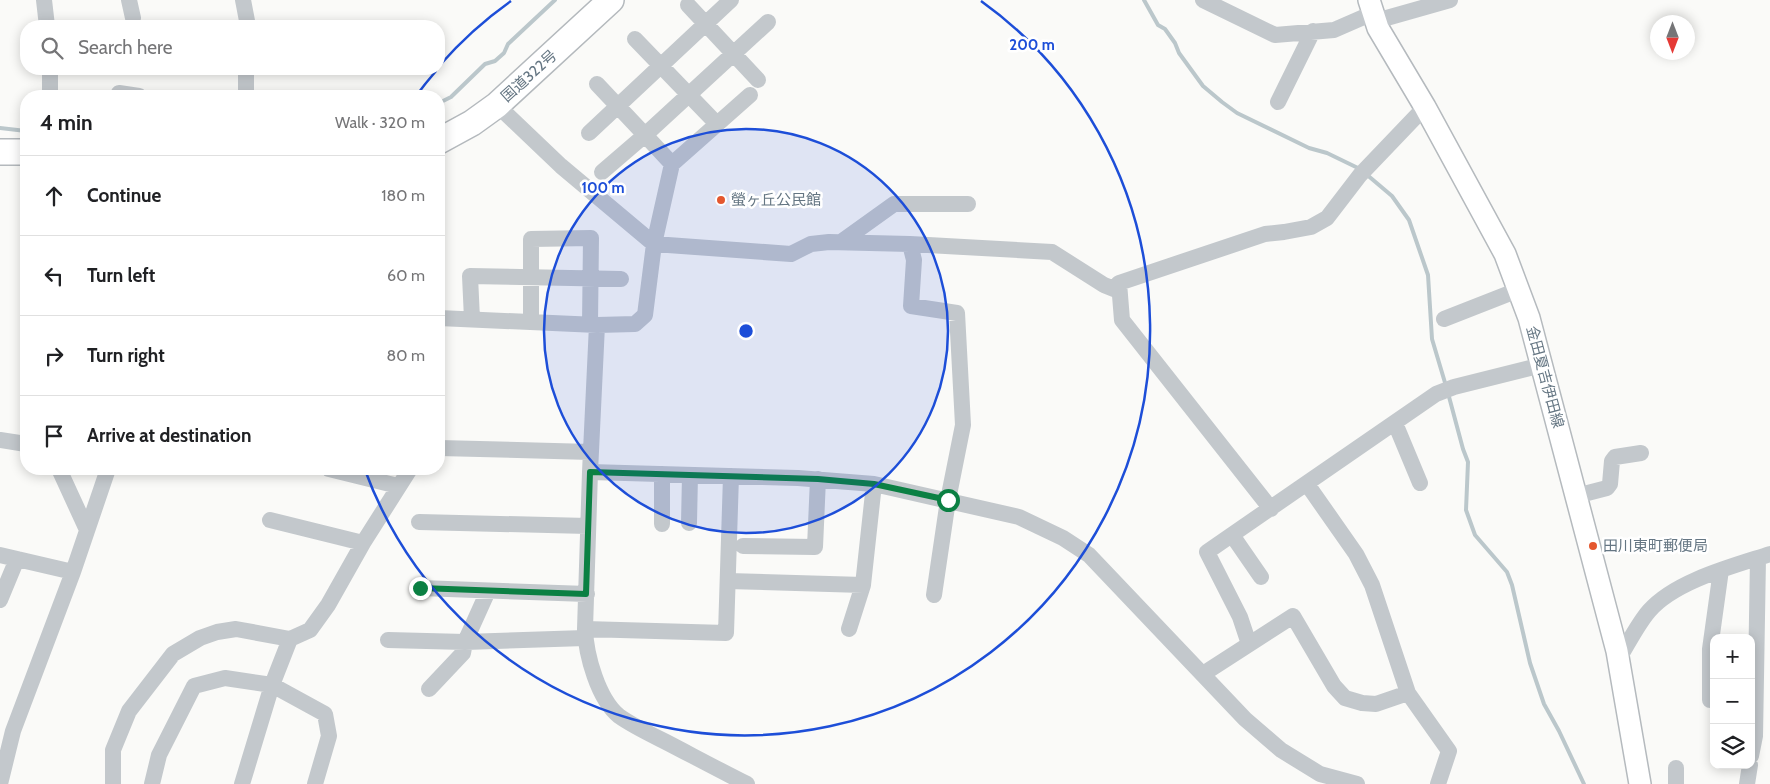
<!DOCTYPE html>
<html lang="en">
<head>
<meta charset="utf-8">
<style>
	body { margin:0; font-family:Cabin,"Noto Sans JP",sans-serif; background:#f6f6f6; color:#202124 }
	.controls { position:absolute; right:15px; bottom:15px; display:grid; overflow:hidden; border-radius:10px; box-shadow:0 2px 12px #0003 }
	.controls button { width:45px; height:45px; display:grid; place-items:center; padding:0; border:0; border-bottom:1px solid #e0e0e0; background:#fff; color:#202124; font:25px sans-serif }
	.compass { position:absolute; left:1650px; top:15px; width:45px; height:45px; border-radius:50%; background:#fff; box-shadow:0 2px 12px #0003; rotate:180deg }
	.stop { position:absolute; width:15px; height:15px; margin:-11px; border:4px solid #0b8043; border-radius:50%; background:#fff }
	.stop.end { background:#0b8043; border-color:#fff; box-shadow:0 1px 5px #0008 }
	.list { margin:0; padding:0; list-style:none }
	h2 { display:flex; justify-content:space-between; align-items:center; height:65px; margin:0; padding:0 20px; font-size:21px }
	h2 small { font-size:16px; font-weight:400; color:#757577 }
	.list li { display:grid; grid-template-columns:32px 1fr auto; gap:15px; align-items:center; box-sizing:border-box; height:80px; padding:0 20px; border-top:1px solid #e0e0e0 }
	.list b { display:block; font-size:19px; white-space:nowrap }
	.list em { font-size:16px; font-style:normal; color:#757577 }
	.icon { flex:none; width:28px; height:28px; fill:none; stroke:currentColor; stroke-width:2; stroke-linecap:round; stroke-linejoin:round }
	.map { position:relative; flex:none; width:1770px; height:784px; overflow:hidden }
	.search { position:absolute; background:#fff; box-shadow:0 2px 12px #0003; left:20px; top:20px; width:425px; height:55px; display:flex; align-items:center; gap:12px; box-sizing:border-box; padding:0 18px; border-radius:20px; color:#757577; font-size:19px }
	.panel { position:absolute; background:#fff; box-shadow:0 2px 12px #0003; left:20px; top:90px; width:425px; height:385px; border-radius:20px }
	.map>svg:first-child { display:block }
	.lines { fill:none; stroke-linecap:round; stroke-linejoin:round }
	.stream { stroke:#bbc7cb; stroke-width:4 }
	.major-casing { stroke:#b5babe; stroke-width:24 }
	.highway-casing { stroke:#b4b9bd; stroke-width:28 }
	.minor { stroke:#c3c8cc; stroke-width:16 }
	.major { stroke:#fff; stroke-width:21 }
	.highway { stroke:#fff; stroke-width:25 }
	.route { stroke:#0b8043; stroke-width:6 }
	.ring { fill:none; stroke:#1d4ed8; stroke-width:2.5 }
	.poi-dot { fill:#e4572e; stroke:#fff; stroke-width:2 }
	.labels { text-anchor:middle; stroke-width:5; stroke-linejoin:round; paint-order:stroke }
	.street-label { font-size:15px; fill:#657683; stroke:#fff }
	.poi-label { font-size:15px; fill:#657683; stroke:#fff; text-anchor:start }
	.centre { fill:#1d4ed8; stroke:#fff; stroke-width:2.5 }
	.ring-label { font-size:15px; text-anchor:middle; font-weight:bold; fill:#1d4ed8; stroke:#fff; stroke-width:5; stroke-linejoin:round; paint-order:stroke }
</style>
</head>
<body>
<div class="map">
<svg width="1770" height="784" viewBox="0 0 1770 784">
	<rect width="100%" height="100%" fill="#fafaf8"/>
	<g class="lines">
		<path class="stream" d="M1144 0 1158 25 1165 29 1175 43 1179 53 1203 86 1222 102 1237 113 1309 148 1327 153 1360 169
			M439 103 451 97 485 64 495 61 504 53 508 44 555 0
			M0 128 26 131
			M1366 174 1392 196 1409 220 1428 275 1432 339 1446 386
			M1448 393 1463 449 1468 462 1466 510 1475 535 1507 572 1512 585 1530 663 1544 704 1559 731 1584 784"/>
		<g class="major-casing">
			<path id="major" d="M1369 0 1378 28 1425 107 1505 254 1529 318 1617 651 1640 784"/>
		</g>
		<g class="highway-casing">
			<path id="highway" d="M439 141 472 123 497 105 611 0
				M0 152H26"/>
		</g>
		<path class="minor" d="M44 0 47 26
			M129 0 133 18
			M243 0 248 26
			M1203 0 1275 35 1334 30 1373 13
			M688 5 758 80
			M1376 21 1450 0
			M635 39 717 124
			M50 69V96
			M597 84 645 135 602 172
			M119 93 139 96
			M246 96V69
			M1278 102 1313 31
			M497 105 561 166 654 244 791 254 811 244 829 242 910 244 1052 252 1104 285 1119 291
			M589 133 731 0
			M672 164 645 135 768 22
			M841 242 894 204H968
			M910 244 914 260 911 306 957 313 963 425 948 500 934 595
			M439 318 597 325 635 324 645 315 654 244 672 164 750 95
			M472 319 470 276 621 279
			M1444 319 1518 290
			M531 322V239L591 238 590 324
			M597 325 590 472 585 629C586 655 598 699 619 716 633 726 650 734 666 742 693 756 719 770 747 784
			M1395 423 1420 483
			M0 440 26 444
			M439 448 591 452
			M59 469 87 530
			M329 469 398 486
			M590 472 798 478 874 484 1019 517 1063 538 1089 555 1245 719 1281 750 1320 774 1357 784
			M1307 484 1356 554 1372 585 1408 693
			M1576 496 1607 488 1610 484 1612 461 1615 457 1641 453
			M1271 509 1122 320 1119 283 1265 234 1284 232 1311 227 1327 218 1360 175 1425 107
			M270 520 363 543
			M419 522 588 526
			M689 523 690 475
			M662 524V474
			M1232 535 1261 577
			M743 546 815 547 818 479
			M0 555 73 572
			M728 581 863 585
			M420 588 587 594
			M0 600 17 559
			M585 629 726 633 731 476
			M849 629 863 585 874 484
			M290 639 272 685 325 714 329 736 315 784
			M388 640 465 642 585 638
			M1249 644 1240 617 1207 552 1436 394 1454 387 1542 365
			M1618 660C1628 644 1637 625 1649 611 1675 581 1733 566 1770 554
			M1203 674 1293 616 1334 686 1345 698 1362 703 1376 704 1408 693 1449 751 1438 784
			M429 689 463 653 465 642 488 591
			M1710 700V649L1721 570
			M1751 756 1755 736 1758 558
			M0 784 13 731 73 572 108 469
			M113 784V750L129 711 173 654 200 638 217 632 236 629 290 639 310 630 328 605 363 543 410 469
			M152 784 159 755 194 686 225 678 272 685 242 784
			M1676 784V768
			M1747 784 1750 765"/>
		<use href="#major" class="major"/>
		<use href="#highway" class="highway"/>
	</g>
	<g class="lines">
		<path class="route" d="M420 588 586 594 590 472 818 479 874 484 948 500"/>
	</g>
	<circle cx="746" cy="331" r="202" fill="#1d4ed8" fill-opacity=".12"/>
	<g class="ring">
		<circle cx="746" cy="331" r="202"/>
		<path d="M416 96A405 405 0 0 1 436 71M440 65A405 405 0 0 1 511 1M981 1A405 405 0 1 1 365 470"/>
	</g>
	<g class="poi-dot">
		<circle cx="721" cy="200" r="5"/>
		<circle cx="1593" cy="546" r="5"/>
	</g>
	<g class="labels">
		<g class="street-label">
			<text transform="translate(529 76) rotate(-42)" y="5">国道322号</text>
			<text transform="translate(1545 377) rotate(75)" y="5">金田夏吉伊田線</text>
		</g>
		<g class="poi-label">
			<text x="731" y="205">螢ヶ丘公民館</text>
			<text x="1603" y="551">田川東町郵便局</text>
		</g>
	</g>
	<circle cx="746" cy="331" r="8" class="centre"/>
	<g class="ring-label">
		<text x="1032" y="50">200 m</text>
		<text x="603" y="193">100 m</text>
	</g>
</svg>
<div class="controls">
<button>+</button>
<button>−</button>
<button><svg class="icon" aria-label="layers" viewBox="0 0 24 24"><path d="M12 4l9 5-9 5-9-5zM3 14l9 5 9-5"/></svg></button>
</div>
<svg class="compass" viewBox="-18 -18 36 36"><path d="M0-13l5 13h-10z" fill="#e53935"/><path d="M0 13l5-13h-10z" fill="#757577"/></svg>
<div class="stop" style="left:948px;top:500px"></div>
<div class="stop end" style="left:420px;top:588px"></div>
<div class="search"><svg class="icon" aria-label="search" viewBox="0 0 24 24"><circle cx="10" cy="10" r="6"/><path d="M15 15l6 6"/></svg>Search here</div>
<section class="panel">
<h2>4 min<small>Walk · 320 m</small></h2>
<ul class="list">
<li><svg class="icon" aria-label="ahead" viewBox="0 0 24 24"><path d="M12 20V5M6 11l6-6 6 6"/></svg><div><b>Continue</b></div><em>180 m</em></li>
<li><svg class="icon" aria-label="left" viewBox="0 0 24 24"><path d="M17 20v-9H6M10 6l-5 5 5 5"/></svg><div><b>Turn left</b></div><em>60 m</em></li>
<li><svg class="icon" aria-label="right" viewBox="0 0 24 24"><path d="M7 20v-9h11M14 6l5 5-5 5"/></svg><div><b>Turn right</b></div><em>80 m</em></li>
<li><svg class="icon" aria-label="arrive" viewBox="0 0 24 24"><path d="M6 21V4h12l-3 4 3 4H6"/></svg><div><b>Arrive at destination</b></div></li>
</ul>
</section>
</div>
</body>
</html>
